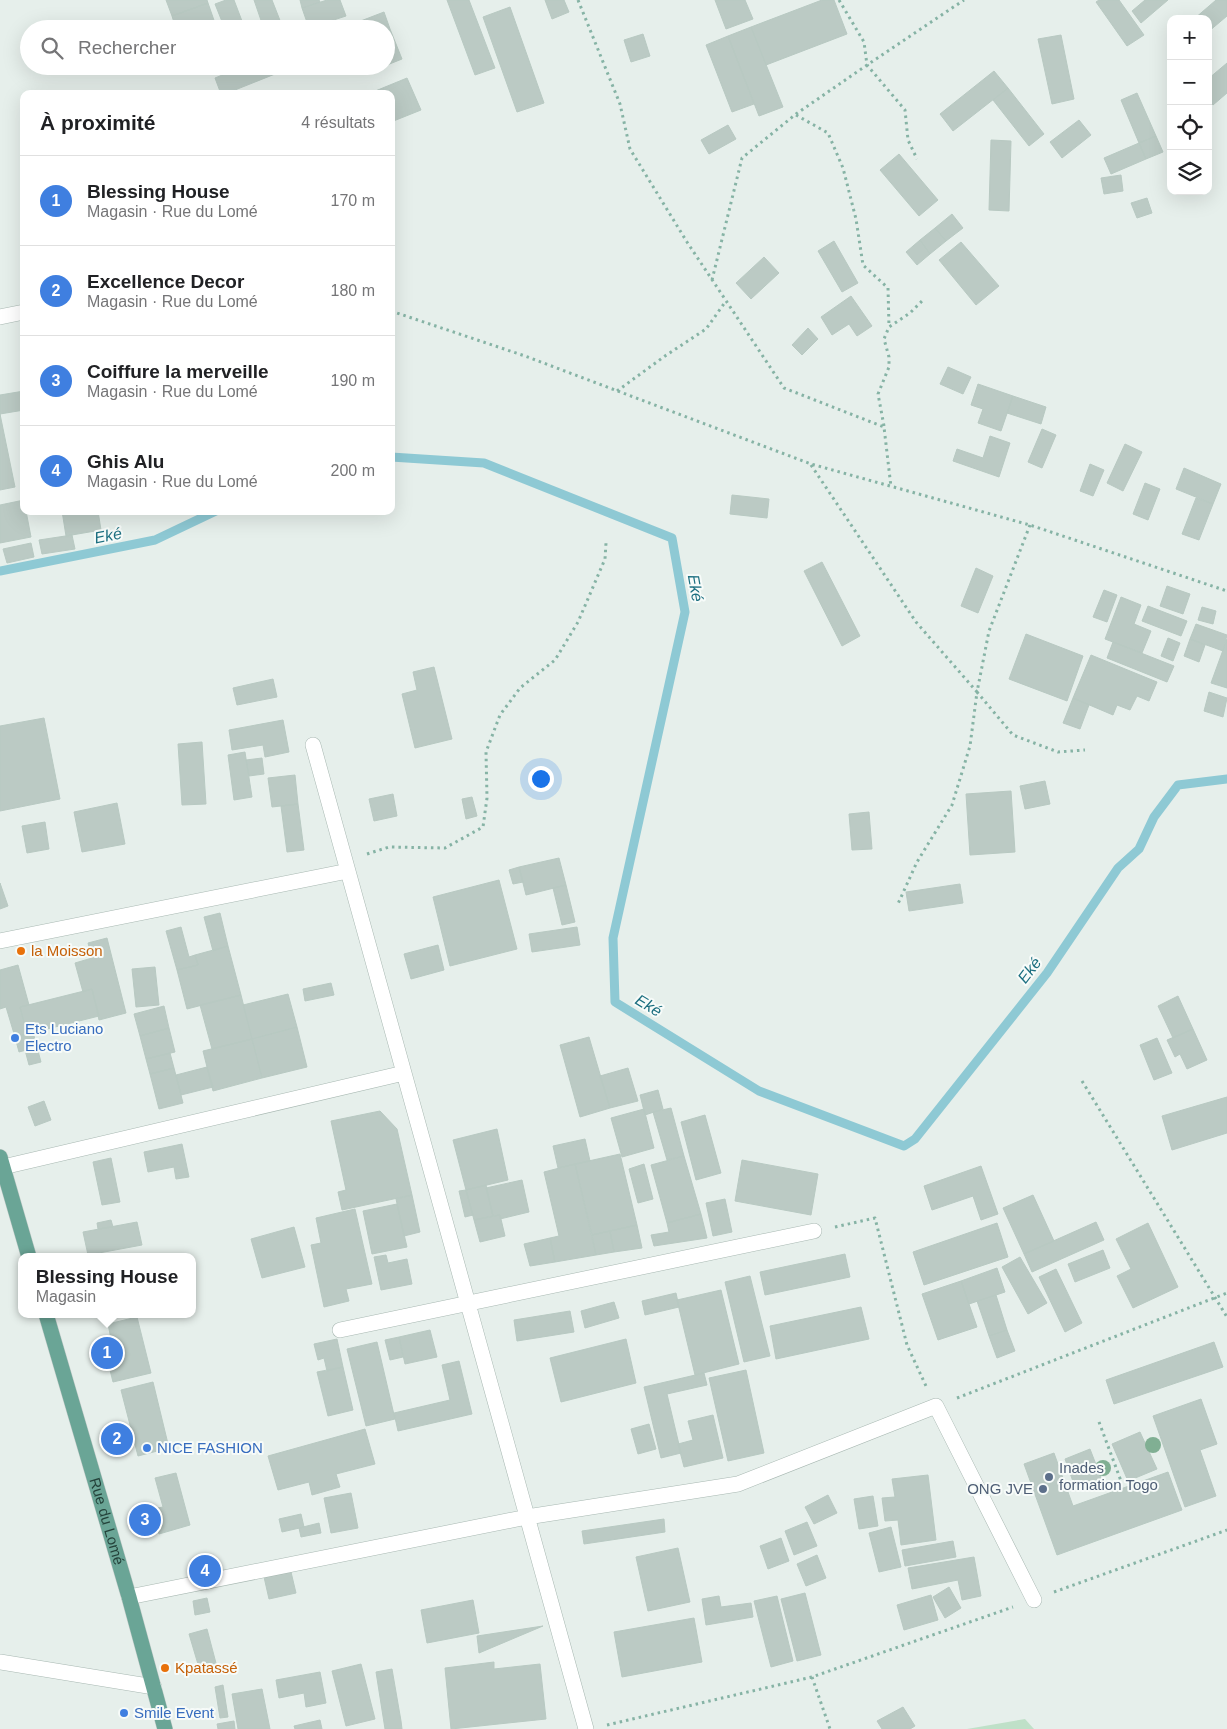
<!DOCTYPE html>
<html lang="fr">
<head>
<meta charset="utf-8">
<style>
	body { margin:0; font-family:Helvetica,sans-serif; background:#f2f2f2; color:#202124 }
	.controls { position:absolute; right:15px; top:15px; display:grid; overflow:hidden; border-radius:10px; box-shadow:0 5px 20px #0002 }
	.controls button { width:45px; height:45px; display:grid; place-items:center; padding:0; border:0; border-bottom:1px solid #e0e0e0; background:#fff; color:#202124; font:25px sans-serif }
	.you { position:absolute; left:540px; top:778px; width:18px; height:18px; margin:-12px; border:4px solid #fff; border-radius:50%; background:#1a73e8; box-shadow:0 0 0 8px #1a73e833 }
	.badge { display:grid; place-items:center; width:32px; height:32px; border-radius:50%; background:#2563eb; color:#fff; font-size:16px; font-weight:700 }
	.pin { position:absolute; translate:-50% -50%; border:2px solid #fff; box-shadow:0 1px 5px #0006 }
	.popup { position:absolute; left:18px; top:1253px; width:178px; height:65px; box-sizing:border-box; display:grid; place-content:center; border-radius:10px; background:#fff; filter:drop-shadow(0 1px 4px #0005); font-size:16px; white-space:nowrap; color:#757577 }
	.popup b { font-size:19px; color:#202124 }
	.popup::after { content:''; position:absolute; left:50%; top:100%; margin-left:-10px; border:10px solid transparent; border-top-color:#fff }
	.list { margin:0; padding:0; list-style:none }
	h2 { display:flex; justify-content:space-between; align-items:center; height:65px; margin:0; padding:0 20px; font-size:21px }
	h2 small { font-size:16px; font-weight:400; color:#757577 }
	.list li { display:grid; grid-template-columns:32px 1fr auto; gap:15px; align-items:center; box-sizing:border-box; height:90px; padding:0 20px; border-top:1px solid #e0e0e0 }
	.list b { display:block; font-size:19px; white-space:nowrap }
	.list p { margin:0; font-size:16px; white-space:nowrap; color:#757577 }
	.list em { font-size:16px; font-style:normal; color:#757577 }
	.icon { flex:none; width:28px; height:28px; fill:none; stroke:currentColor; stroke-width:2; stroke-linecap:round; stroke-linejoin:round }
	.map { position:relative; flex:none; width:1227px; height:1729px; overflow:hidden }
	.search { position:absolute; background:#fff; box-shadow:0 5px 20px #0002; left:20px; top:20px; width:375px; height:55px; display:flex; align-items:center; gap:12px; box-sizing:border-box; padding:0 18px; border-radius:28px; color:#757577; font-size:19px }
	.panel { position:absolute; background:#fff; box-shadow:0 5px 20px #0002; left:20px; top:90px; width:375px; height:425px; border-radius:10px }
	.map>svg:first-child { display:block }
	.green { fill:#bfe0c8 }
	.lines { fill:none; stroke-linecap:round; stroke-linejoin:round }
	.stream { stroke:#8ec9d4; stroke-width:9 }
	.building { fill:#bbcac4; stroke:#b8c9c2 }
	.minor-casing { stroke:#a8b8b2; stroke-width:16 }
	.primary-casing { stroke:#c2cac8; stroke-width:16 }
	.path { stroke:#86b3a5; stroke-width:3; stroke-dasharray:2.5 4; stroke-linecap:butt }
	.minor { stroke:#fff; stroke-width:15 }
	.primary { stroke:#6aa596; stroke-width:15 }
	.tree { fill:#80af93 }
	.food-dot { fill:#e8710a; stroke:#f7fbf9; stroke-width:2 }
	.shop-dot { fill:#3f7fe0; stroke:#f7fbf9; stroke-width:2 }
	.service-dot { fill:#5c6f8a; stroke:#f7fbf9; stroke-width:2 }
	.labels { text-anchor:middle; stroke-width:4; stroke-linejoin:round; paint-order:stroke }
	.food-label { font-size:15px; fill:#c56008; stroke:#f7fbf9; text-anchor:start }
	.shop-label { font-size:15px; fill:#366cbe; stroke:#f7fbf9; text-anchor:start }
	.service-label { font-size:15px; fill:#4e5e75; stroke:#f7fbf9; text-anchor:start }
	.street-label { font-size:15px; fill:#24423a; stroke:#f7fbf9 }
	.water-label { font-size:16px; font-style:italic; fill:#1c6f80; stroke:#f7fbf9 }
</style>
</head>
<body>
<div class="map">
<svg width="1227" height="1729" viewBox="0 0 1227 1729">
	<rect width="100%" height="100%" fill="#e6efeb"/>
	<path class="green" d="M1025 1719 1034 1729H967Z"/>
	<g class="lines">
		<path class="stream" d="M391 457 484 463 672 538 685 612 613 938 615 1002 759 1091 904 1146 915 1139 1047 973 1118 868 1139 849 1154 817 1178 785 1227 779
			M0 571 155 540 216 511"/>
	</g>
	<path class="building" d="M166 0H207L208 3 172 16Z
		M226 0H234L245 29H225L215 4Z
		M254 0H272L281 23 264 29Z
		M300 0H319L320 2 302 8Z
		M327 0H340L346 16 309 28 302 8Z
		M447 0H469L495 68 475 75Z
		M545 0H564L569 12 552 19Z
		M715 0H745L753 19 726 29Z
		M822 0H834L847 34 766 65 751 27Z
		M1099 0H1119L1144 35 1127 46 1096 2Z
		M1145 0H1168L1141 23 1132 11Z
		M1216 0H1227V16L1208 32V19H1194Z
		M208 3 217 29H195L193 24 176 29 172 16Z
		M510 7 544 103 517 112 483 17Z
		M384 12 390 29 386 31V29H340Z
		M751 27 783 107 759 116 728 36Z
		M390 29 402 59 387 65 386 31Z
		M643 34 650 56 631 62 624 40Z
		M1061 35 1074 99 1052 104 1038 39Z
		M728 36 754 104 732 112 706 45Z
		M1227 63V93L1213 105 1208 99V79Z
		M244 66H295L225 94H221L215 78Z
		M994 71 1008 88 953 131 940 114Z
		M407 78 421 110 391 122V94H368Z
		M1008 88 1044 134 1029 146 993 100Z
		M1137 93 1156 136 1139 143 1121 100Z
		M1079 120 1091 135 1062 158 1050 142Z
		M728 125 736 139 709 154 701 140Z
		M1156 136 1163 152 1146 159 1139 143Z
		M991 140 1011 141 1009 211 989 210Z
		M1139 143 1146 159 1111 174 1104 158Z
		M899 154 938 200 919 216 880 170Z
		M1121 175 1123 191 1104 194 1101 178Z
		M1147 198 1152 213 1137 218 1131 203Z
		M952 214 963 228 946 241 935 228Z
		M935 228 946 241 930 254 920 240Z
		M920 240 930 254 917 265 906 252Z
		M834 241 858 283 842 292 818 251Z
		M961 242 999 286 976 305 939 260Z
		M764 257 779 273 751 299 736 283Z
		M851 296 872 326 857 336 849 324 832 335 821 317Z
		M808 328 818 339 802 355 792 345Z
		M948 367 971 377 963 394 940 384Z
		M978 384 1013 396 1001 431 978 423 983 409 971 405Z
		M24 391V410L0 414V395Z
		M1013 396 1046 407 1041 424 1007 413Z
		M0 414 15 487 0 490Z
		M1042 429 1056 435 1042 468 1028 462Z
		M990 436 1010 443 999 477 953 461 957 449 983 458Z
		M1125 444 1142 452 1123 491 1107 483Z
		M1090 464 1104 470 1093 496 1080 491Z
		M1184 468 1221 484 1213 504 1176 489Z
		M1145 483 1160 489 1148 520 1133 514Z
		M732 495 769 499 767 518 730 514Z
		M1196 498 1213 504 1199 540 1182 534Z
		M24 500V511H26L31 537 0 543V505Z
		M62 511H98L101 530 66 536Z
		M72 535 75 549 42 554 39 540Z
		M31 543 34 557 7 563 3 549Z
		M822 562 860 636 842 646 804 571Z
		M976 568 993 576 978 613 961 606Z
		M1167 586 1190 594 1183 614 1160 606Z
		M1104 590 1117 595 1107 622 1093 617Z
		M1121 597 1141 605 1134 624 1151 631 1142 653 1105 639Z
		M1148 606 1187 621 1181 636 1142 621Z
		M1202 607 1216 611 1213 624 1198 620Z
		M1196 624 1227 635 1223 651 1190 639Z
		M1026 634 1083 656 1067 701 1009 679Z
		M1168 638 1180 643 1173 661 1161 656Z
		M1190 639 1205 645 1199 662 1184 656Z
		M1227 639V688L1211 683Z
		M1113 642 1174 666 1167 682 1107 658Z
		M1091 655 1157 682 1149 701 1137 696 1130 710 1117 705 1113 715 1073 698Z
		M434 667 452 739 415 748 402 694 417 690 413 672Z
		M273 679 277 697 237 705 233 688Z
		M1209 692 1227 698 1223 717 1204 711Z
		M1073 698 1089 705 1080 729 1063 723Z
		M44 718 60 799 0 811V726Z
		M283 720 289 752 265 757 263 745 232 750 229 730Z
		M202 742 206 804 182 805 178 744Z
		M245 752 252 797 234 800 228 755Z
		M262 758 264 774 249 776 246 760Z
		M295 775 298 804 272 807 268 778Z
		M1045 781 1050 804 1025 809 1020 786Z
		M1011 791 1015 852 970 855 966 794Z
		M393 794 397 816 374 821 369 799Z
		M472 797 477 816 466 819 462 799Z
		M117 803 125 844 82 852 74 812Z
		M298 804 304 850 287 852 281 806Z
		M869 812 872 849 852 850 849 814Z
		M45 822 49 849 27 853 22 826Z
		M559 858 566 885 526 895 519 867Z
		M519 867 523 882 513 884 509 870Z
		M499 880 517 949 450 966 433 897Z
		M0 883 8 906 0 909Z
		M960 884 963 903 909 911 906 892Z
		M566 885 575 922 562 925 553 888Z
		M220 913 228 946 213 951 204 917Z
		M181 927 189 957 195 955 198 965 177 970 166 931Z
		M577 927 580 945 532 952 529 934Z
		M107 938 126 1013 99 1020 92 989 83 992 75 963 92 958 88 943Z
		M438 945 444 970 411 979 404 954Z
		M228 946 241 995 187 1009 177 970 198 965 195 955Z
		M18 965 29 1005 20 1007 27 1034 15 1037 6 1007 0 1009V970Z
		M155 967 159 1005 136 1007 132 969Z
		M331 983 334 995 305 1001 303 989Z
		M92 989 99 1016 27 1034 20 1007Z
		M288 994 297 1027 252 1039 243 1005Z
		M241 995 252 1039 212 1049 200 1005Z
		M1178 996 1193 1029 1173 1038 1158 1006Z
		M164 1006 169 1028 140 1036 134 1014Z
		M297 1027 307 1067 262 1078 252 1039Z
		M169 1028 175 1052 146 1059 140 1036Z
		M1193 1029 1207 1060 1187 1069 1180 1054 1175 1057 1167 1040Z
		M33 1032 37 1047 19 1052 15 1037Z
		M589 1037 610 1108 580 1117 560 1045Z
		M1157 1038 1172 1073 1154 1080 1140 1045Z
		M252 1039 262 1078 213 1091 203 1051Z
		M37 1047 41 1062 29 1065 25 1050Z
		M170 1053 174 1068 150 1074 146 1059Z
		M207 1067 213 1087 181 1095 176 1075Z
		M174 1068 183 1103 159 1109 150 1074Z
		M628 1068 638 1101 610 1108 600 1076Z
		M658 1090 663 1109 645 1115 640 1095Z
		M1227 1097V1133L1172 1150 1162 1116Z
		M44 1101 51 1120 35 1126 28 1107Z
		M671 1108 684 1156 667 1160 653 1112Z
		M644 1109 654 1148 622 1157 611 1118Z
		M380 1111 397 1129 412 1195 342 1210 338 1192 346 1190 331 1121Z
		M705 1115 721 1173 696 1180 681 1122Z
		M497 1129 508 1180 466 1190 453 1140Z
		M585 1139 590 1161 558 1168 553 1146Z
		M182 1144 189 1177 176 1179 174 1167 148 1172 144 1152Z
		M620 1154 637 1225 592 1235 575 1164Z
		M684 1156 701 1214 667 1223 651 1165Z
		M111 1158 120 1202 102 1205 93 1162Z
		M742 1160 818 1174 811 1215 735 1201Z
		M575 1164 596 1255 555 1262 550 1238 559 1236 544 1172Z
		M644 1164 653 1199 638 1203 629 1169Z
		M981 1166 998 1214 981 1220 973 1196 932 1210 924 1186Z
		M522 1180 529 1212 500 1219V1215L493 1216 486 1188Z
		M486 1185 493 1216 474 1220 466 1190Z
		M466 1190 473 1215 465 1217 459 1191Z
		M412 1195 420 1232 404 1236 396 1199Z
		M1033 1195 1054 1241 1024 1254 1003 1208Z
		M725 1199 732 1232 713 1236 706 1203Z
		M397 1204 407 1247 372 1254 363 1211Z
		M355 1209 372 1284 346 1289 349 1301 324 1307 311 1245 321 1243 316 1218Z
		M701 1214 707 1238 654 1246 651 1235 669 1232 667 1223Z
		M500 1215 505 1236 480 1242 474 1220Z
		M111 1220 113 1227 98 1229 97 1223Z
		M137 1222 142 1245 88 1255 83 1232Z
		M1096 1222 1104 1240 1032 1272 1024 1254Z
		M997 1223 1008 1257 924 1285 913 1252Z
		M1148 1223 1178 1287 1133 1308 1117 1276 1131 1269 1116 1239Z
		M637 1225 642 1248 614 1252 610 1231Z
		M294 1227 305 1267 262 1278 251 1239Z
		M610 1231 614 1252 596 1255 592 1235Z
		M550 1238 555 1262 530 1266 524 1244Z
		M1103 1250 1110 1268 1075 1282 1068 1264Z
		M845 1254 850 1277 765 1295 760 1272Z
		M386 1255 388 1263 407 1259 412 1284 381 1290 374 1257Z
		M1020 1257 1047 1303 1028 1314 1002 1267Z
		M997 1268 1005 1292 969 1304 961 1281Z
		M1056 1269 1082 1323 1065 1332 1039 1277Z
		M750 1276 770 1356 744 1362 725 1282Z
		M961 1281 977 1327 938 1340 922 1294Z
		M721 1290 739 1364 695 1375 677 1300Z
		M676 1293 679 1307 645 1315 642 1301Z
		M996 1295 1007 1330 989 1336 977 1301Z
		M614 1302 619 1318 585 1328 581 1311Z
		M861 1307 869 1339 776 1359 770 1326Z
		M570 1311 574 1332 517 1341 514 1320Z
		M137 1317 151 1373 113 1382 104 1346 112 1344 108 1324Z
		M430 1330 437 1357 405 1364 399 1337Z
		M1007 1330 1015 1351 997 1358 989 1336Z
		M399 1337 403 1357 390 1360 385 1340Z
		M337 1339 343 1367 327 1371 324 1358 318 1360 314 1344Z
		M626 1339 636 1383 561 1402 550 1358Z
		M377 1342 395 1419 366 1426 347 1349Z
		M1214 1342 1223 1367 1114 1404 1106 1380Z
		M459 1361 472 1414 398 1431 394 1413 450 1400 442 1365Z
		M343 1367 353 1410 328 1416 317 1372Z
		M746 1370 764 1453 728 1461 709 1378Z
		M704 1373 707 1385 667 1394 681 1453 661 1458 644 1387Z
		M153 1382 169 1448 138 1456 121 1390Z
		M1201 1399 1217 1444 1200 1450 1216 1496 1185 1507 1153 1416Z
		M713 1415 723 1458 684 1467 678 1444 693 1440 688 1421Z
		M649 1424 656 1449 638 1454 631 1429Z
		M365 1429 375 1464 336 1474 340 1487 312 1495 309 1482 278 1490 268 1456Z
		M1140 1432 1157 1469 1128 1481 1112 1444Z
		M1090 1449 1102 1480 1076 1490 1065 1459Z
		M1054 1453 1073 1506 1168 1472 1182 1510 1057 1555 1024 1464Z
		M176 1473 190 1525 159 1534 153 1509 163 1507 155 1478Z
		M928 1475 936 1540 901 1545 898 1520 885 1521 882 1498 895 1497 892 1479Z
		M351 1493 358 1528 331 1533 324 1498Z
		M828 1495 837 1513 814 1524 805 1507Z
		M873 1496 878 1526 859 1529 854 1499Z
		M301 1514 304 1527 282 1532 279 1519Z
		M664 1519 665 1532 584 1544 582 1531Z
		M807 1522 817 1546 794 1555 785 1531Z
		M319 1523 321 1533 301 1537 299 1528Z
		M891 1527 901 1567 879 1572 869 1533Z
		M781 1538 789 1561 768 1569 760 1546Z
		M953 1541 956 1557 905 1566 902 1550Z
		M678 1548 690 1602 648 1611 636 1557Z
		M817 1555 826 1578 806 1586 797 1564Z
		M974 1557 981 1596 962 1600 958 1580 912 1589 908 1568Z
		M291 1572 296 1593 269 1599 264 1577Z
		M949 1587 961 1608 945 1618 933 1597Z
		M805 1593 821 1655 797 1661 781 1599Z
		M931 1595 938 1620 904 1630 897 1605Z
		M719 1596 721 1607 751 1603 753 1617 706 1625 702 1599Z
		M777 1596 793 1661 771 1667 754 1601Z
		M207 1598 210 1612 195 1615 193 1601Z
		M473 1600 479 1633 427 1643 421 1610Z
		M694 1618 702 1662 622 1677 614 1632Z
		M543 1626 479 1653 477 1636Z
		M207 1629 217 1667 200 1671 189 1634Z
		M494 1662V1669L540 1664 546 1719 451 1729 445 1668Z
		M361 1664 375 1719 346 1726 332 1671Z
		M392 1669 401 1721 402 1729H385L376 1672Z
		M320 1672 326 1703 306 1707 304 1693 279 1698 276 1680Z
		M223 1685 228 1717 220 1718 215 1687Z
		M262 1689 270 1729H238L232 1694Z
		M903 1707 915 1726 910 1729H882L877 1721Z
		M320 1720 322 1729H295L294 1726Z
		M234 1721 235 1729H218L217 1724Z"/>
	<g class="lines">
		<g class="minor-casing">
			<path id="minor" d="M0 317 24 312
				M313 745 586 1729
				M0 941 348 871
				M0 1164 3 1167 404 1073
				M340 1330 814 1231
				M129 1597 527 1517 738 1484 936 1406 1034 1600
				M0 1662 154 1687"/>
		</g>
		<g class="primary-casing">
			<g id="primary">
				<path d="M0 1157 29 1257"/>
				<path id="s1" d="M46 1314 129 1597 165 1729"/>
			</g>
		</g>
		<path class="path" d="M578 0 620 104 630 149 687 242 784 388 884 427 891 487
			M839 0 864 42 867 65 905 110 908 140 917 159
			M796 115 828 133 843 168 856 219 863 265 888 288 889 327
			M712 280 742 158 796 114 867 65 964 0
			M391 311 525 356 811 464 1030 525 1227 591
			M617 391 665 356 706 329 726 301
			M884 426 878 394 889 367V357L884 339 889 327 910 313 922 301
			M811 465 916 622 977 692 970 746 952 805 917 862 897 906
			M1030 525 989 631 977 692 1013 735 1058 752 1085 750
			M367 854 389 847 445 848 483 827 487 798 486 752 500 715 520 688 555 660 578 622 605 559 606 543
			M1082 1081 1227 1317
			M835 1227 875 1218 907 1345 926 1386
			M957 1398 1227 1293
			M1099 1422 1121 1481
			M1054 1592 1227 1530
			M812 1677 830 1729
			M607 1725 812 1677 1013 1607"/>
		<use href="#minor" class="minor"/>
		<use href="#primary" class="primary"/>
	</g>
	<g class="tree">
		<circle cx="1153" cy="1445" r="8"/>
		<circle cx="1103" cy="1468" r="8"/>
	</g>
	<g class="food-dot">
		<circle cx="21" cy="951" r="5"/>
		<circle cx="165" cy="1668" r="5"/>
	</g>
	<g class="shop-dot">
		<circle cx="15" cy="1038" r="5"/>
		<circle cx="147" cy="1448" r="5"/>
		<circle cx="124" cy="1713" r="5"/>
	</g>
	<g class="service-dot">
		<circle cx="1049" cy="1477" r="5"/>
		<circle cx="1043" cy="1489" r="5"/>
	</g>
	<g class="labels">
		<g class="food-label">
			<text x="31" y="956">la Moisson</text>
			<text x="175" y="1673">Kpatassé</text>
		</g>
		<g class="shop-label">
			<text x="25" y="1034">Ets Luciano<tspan x="25" dy="17">Electro</tspan></text>
			<text x="157" y="1453">NICE FASHION</text>
			<text x="134" y="1718">Smile Event</text>
		</g>
		<g class="service-label">
			<text x="1059" y="1473">Inades<tspan x="1059" dy="17">formation Togo</tspan></text>
			<text x="1033" y="1494" text-anchor="end">ONG JVE</text>
		</g>
		<g class="street-label">
			<text dy="5" stroke="none"><textPath href="#s1" startOffset="216">Rue du Lomé</textPath></text>
		</g>
		<g class="water-label">
			<text transform="translate(108 535) rotate(-11)" y="6">Eké</text>
			<text transform="translate(696 588) rotate(80)" y="6">Eké</text>
			<text transform="translate(1029 970) rotate(-53)" y="6">Eké</text>
			<text transform="translate(649 1005) rotate(31)" y="6">Eké</text>
		</g>
	</g>
</svg>
<div class="controls">
<button>+</button>
<button>−</button>
<button><svg class="icon" aria-label="locate" viewBox="0 0 24 24"><circle cx="12" cy="12" r="6"/><path d="M12 2v4M12 18v4M2 12h4M18 12h4"/></svg></button>
<button><svg class="icon" aria-label="layers" viewBox="0 0 24 24"><path d="M12 4l9 5-9 5-9-5zM3 14l9 5 9-5"/></svg></button>
</div>
<div class="you"></div>
<div class="pin badge" style="left:107px;top:1353px;background:#3f7fe0">1</div>
<div class="popup"><b>Blessing House</b>Magasin</div>
<div class="pin badge" style="left:117px;top:1439px;background:#3f7fe0">2</div>
<div class="pin badge" style="left:145px;top:1520px;background:#3f7fe0">3</div>
<div class="pin badge" style="left:205px;top:1571px;background:#3f7fe0">4</div>
<div class="search"><svg class="icon" aria-label="search" viewBox="0 0 24 24"><circle cx="10" cy="10" r="6"/><path d="M15 15l6 6"/></svg>Rechercher</div>
<section class="panel">
<h2>À proximité<small>4 résultats</small></h2>
<ul class="list">
<li><span class="badge" style="background:#3f7fe0">1</span><div><b>Blessing House</b><p>Magasin · Rue du Lomé</p></div><em>170 m</em></li>
<li><span class="badge" style="background:#3f7fe0">2</span><div><b>Excellence Decor</b><p>Magasin · Rue du Lomé</p></div><em>180 m</em></li>
<li><span class="badge" style="background:#3f7fe0">3</span><div><b>Coiffure la merveille</b><p>Magasin · Rue du Lomé</p></div><em>190 m</em></li>
<li><span class="badge" style="background:#3f7fe0">4</span><div><b>Ghis Alu</b><p>Magasin · Rue du Lomé</p></div><em>200 m</em></li>
</ul>
</section>
</div>
</body>
</html>
